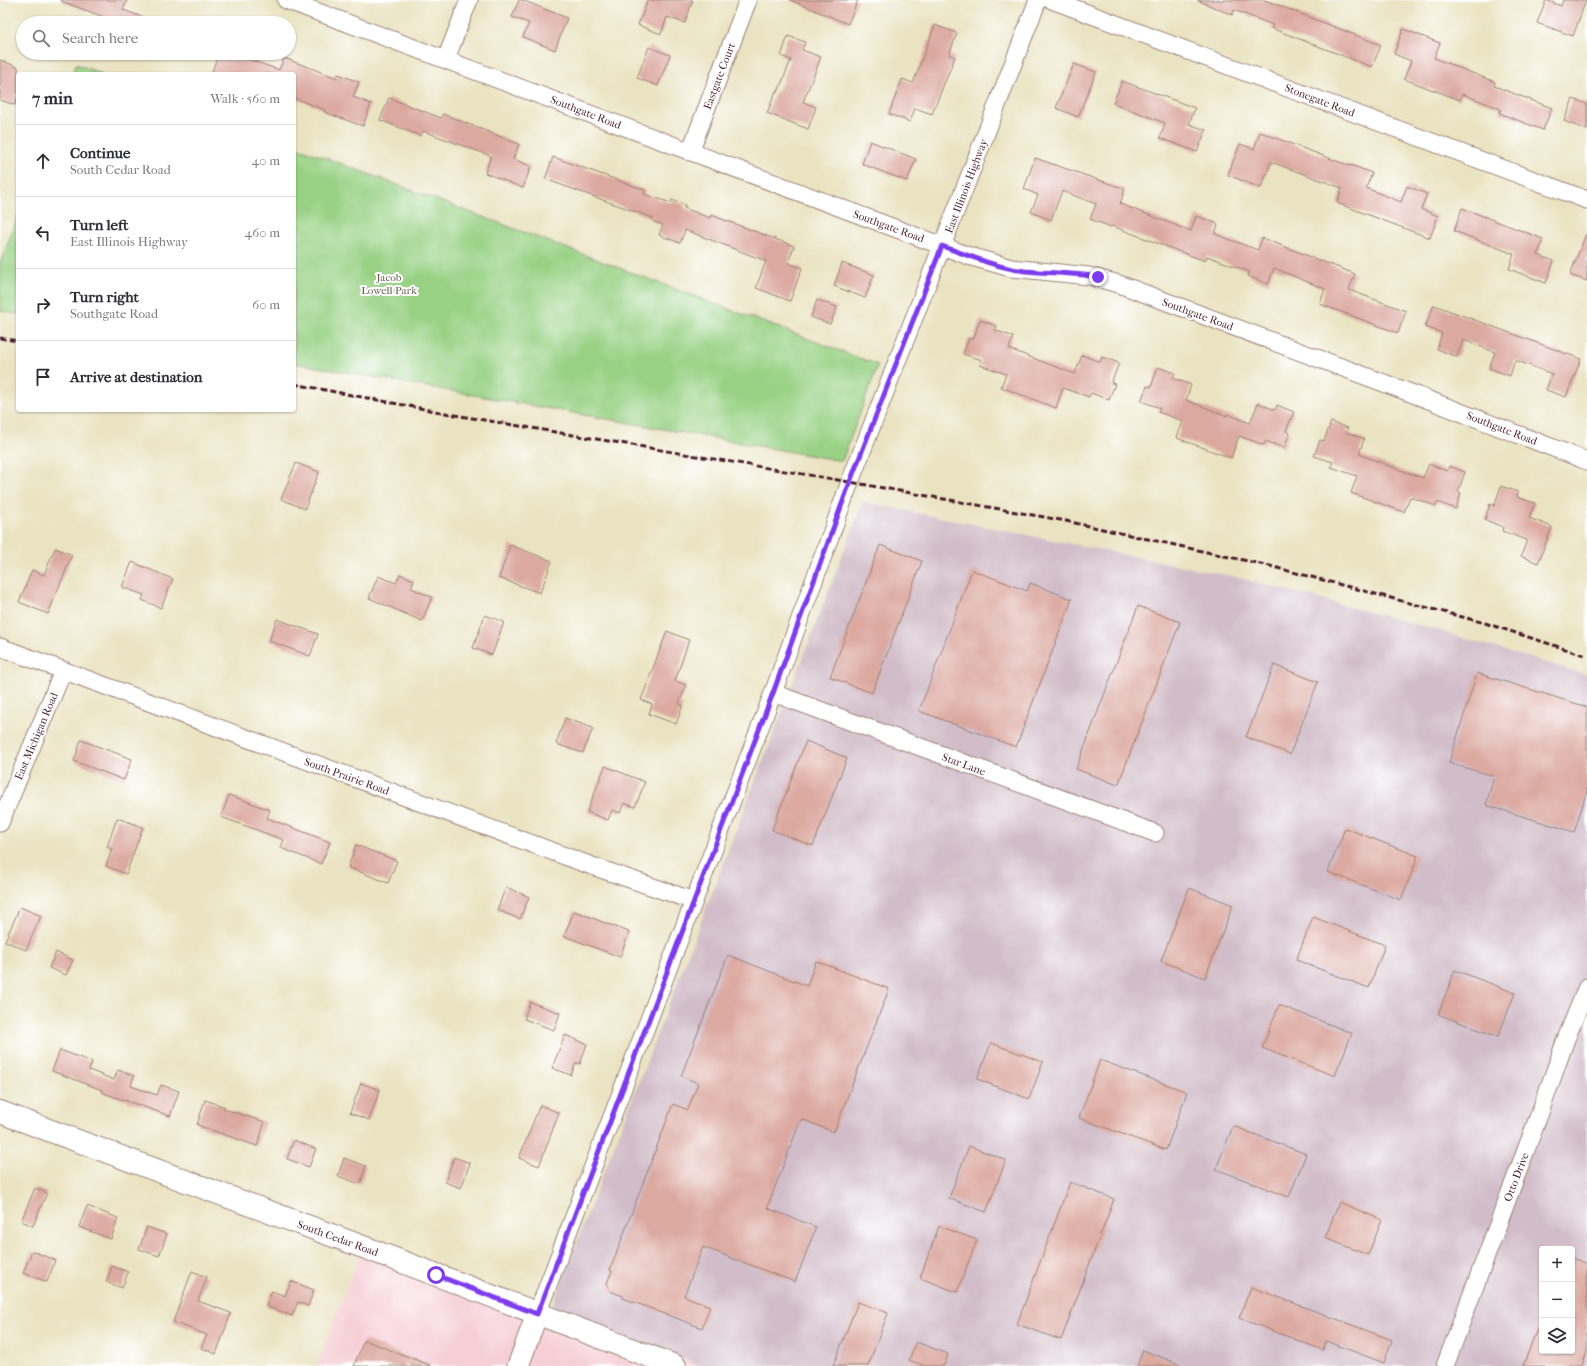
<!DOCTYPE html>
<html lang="en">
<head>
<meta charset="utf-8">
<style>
	body { margin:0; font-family:"IM FELL French Canon",serif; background:#f2f2f3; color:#2b2b33 }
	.controls { position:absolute; right:12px; bottom:12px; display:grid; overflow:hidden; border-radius:4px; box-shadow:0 1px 3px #0004 }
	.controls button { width:36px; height:36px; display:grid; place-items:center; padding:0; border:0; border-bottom:1px solid #e1e1e2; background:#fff; color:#2b2b33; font:20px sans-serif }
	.stop { position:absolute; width:12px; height:12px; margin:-9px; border:3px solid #7c3aed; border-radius:50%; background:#fff }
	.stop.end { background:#7c3aed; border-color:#fff; box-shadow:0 1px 4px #0008 }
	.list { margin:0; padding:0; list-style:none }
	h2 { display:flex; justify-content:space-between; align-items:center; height:52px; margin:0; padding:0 16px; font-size:17px }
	h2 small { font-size:13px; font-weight:400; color:#7c7c81 }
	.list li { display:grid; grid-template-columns:26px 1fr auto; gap:12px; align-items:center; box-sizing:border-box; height:72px; padding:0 16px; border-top:1px solid #e1e1e2 }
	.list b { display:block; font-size:15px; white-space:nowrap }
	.list p { margin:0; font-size:13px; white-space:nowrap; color:#7c7c81 }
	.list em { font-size:13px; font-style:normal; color:#7c7c81 }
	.icon { flex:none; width:22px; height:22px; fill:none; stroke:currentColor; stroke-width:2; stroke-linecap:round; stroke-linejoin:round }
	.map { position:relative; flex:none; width:1587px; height:1366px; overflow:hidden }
	.search { position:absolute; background:#fff; box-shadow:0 1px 3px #0004; left:16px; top:16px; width:280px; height:44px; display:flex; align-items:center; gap:10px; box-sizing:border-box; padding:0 14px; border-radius:22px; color:#7c7c81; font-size:15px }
	.panel { position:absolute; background:#fff; box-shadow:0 1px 3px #0004; left:16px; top:72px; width:280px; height:340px; border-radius:4px }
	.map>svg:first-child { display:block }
	.built { fill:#f6cfd6 }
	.industrial { fill:#d1bdc9; fill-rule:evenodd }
	.green { fill:#98d184; stroke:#717858 }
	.building { fill:#dca9a0 }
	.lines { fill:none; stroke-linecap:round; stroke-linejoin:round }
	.minor-casing { stroke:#9a8176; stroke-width:19 }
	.tertiary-casing { stroke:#9a8176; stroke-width:23 }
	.secondary-casing { stroke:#9a8176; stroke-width:24 }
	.minor { stroke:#fff; stroke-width:17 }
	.tertiary { stroke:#fff; stroke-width:21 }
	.secondary { stroke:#fff; stroke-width:22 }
	.rail { stroke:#4a1f2b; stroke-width:3; stroke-dasharray:6 3; stroke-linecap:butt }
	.route { stroke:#7c3aed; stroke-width:5 }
	.labels { text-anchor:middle; stroke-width:4; stroke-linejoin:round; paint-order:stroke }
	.street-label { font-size:11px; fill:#4a1f2b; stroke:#fff }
	.park-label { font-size:11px; fill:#655d4a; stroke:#fff }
</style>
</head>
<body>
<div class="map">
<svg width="1587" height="1366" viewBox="0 0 1587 1366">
	<rect width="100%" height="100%" fill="#fff"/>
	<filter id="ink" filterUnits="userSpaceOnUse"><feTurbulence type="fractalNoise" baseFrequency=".025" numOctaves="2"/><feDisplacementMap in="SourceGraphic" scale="8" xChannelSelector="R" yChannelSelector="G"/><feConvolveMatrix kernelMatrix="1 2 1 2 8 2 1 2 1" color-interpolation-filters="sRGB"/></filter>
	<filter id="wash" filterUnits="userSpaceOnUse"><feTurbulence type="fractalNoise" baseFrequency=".012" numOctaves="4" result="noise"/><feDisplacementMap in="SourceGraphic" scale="16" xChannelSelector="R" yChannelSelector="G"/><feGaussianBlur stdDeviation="0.9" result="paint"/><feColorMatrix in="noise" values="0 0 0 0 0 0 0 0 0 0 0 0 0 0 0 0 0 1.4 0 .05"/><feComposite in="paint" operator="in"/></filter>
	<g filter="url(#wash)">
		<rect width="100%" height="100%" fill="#eae3c1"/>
		<path class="built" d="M364 1242 551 1309 703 1366H317Z"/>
		<path class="industrial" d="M863 502 1236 577 1440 631 1587 675V1366H703L551 1309ZM1542 1249H1572V1351H1542Z"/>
		<path class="green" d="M76 64 103 74H72Z
			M294 146 878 365 842 461 294 363Z
			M18 216V314L0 311V263Z"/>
		<g id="blocks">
			<path class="building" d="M62 0H127L123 10 154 21V23H102L104 17 61 1Z
				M519 0H522L567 18 555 50 523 37 529 23 512 17Z
				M648 0H693L685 23 667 17 661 34 638 25Z
				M790 0H858L848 24Z
				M1197 0H1265L1381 45 1372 67 1271 28 1273 25 1234 10 1232 15Z
				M1546 0 1561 6 1563 0H1586L1573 36 1537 23Z
				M935 25 957 33 949 55 955 57 932 114 915 108 910 122 889 114 902 79 913 83Z
				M1403 29 1440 43 1434 58 1495 82 1494 86 1552 108 1543 130 1499 113 1501 109 1462 94 1460 100 1404 79 1411 61 1394 54Z
				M788 36 805 42 802 50 821 57 803 102 816 107 808 129 767 113 776 91 778 92 791 60 781 56Z
				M649 47 670 55 658 86 637 78Z
				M219 53H243L242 57 279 70 284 58 337 78 338 74 359 82 353 97 371 104 363 126 324 112 325 110 294 98V74H221L212 71Z
				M0 60 18 67V96L15 105 0 100Z
				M1074 64 1096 72 1078 117 1056 108Z
				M1122 81 1195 108 1189 124 1206 130 1197 152 1160 138 1165 123 1113 103Z
				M389 98 441 118 443 114 519 144 513 159 531 166 523 188 485 173 491 156 423 131 421 136 380 120Z
				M1573 99 1587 104V130L1564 121Z
				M1260 132 1350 166 1351 165 1372 173 1366 188 1401 202 1407 186 1427 194 1421 209 1438 216 1430 238 1337 203 1342 188 1271 162 1261 188 1228 175 1240 144 1254 149Z
				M870 141 916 159 907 181 862 164Z
				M553 157 645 190 644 194 671 203 672 200 685 205 684 208 710 218 711 215 794 246 788 263 802 268 790 301 756 288 766 261 685 230 680 243 659 235 663 225 652 221 653 218 545 179Z
				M1035 158 1125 189 1120 204 1191 231 1196 216 1218 224 1215 234 1258 250 1262 238 1355 274 1349 290 1406 311 1398 333 1320 304 1325 289 1274 268 1268 284 1248 276 1250 272 1207 256 1205 261 1112 226 1111 227 1090 219 1096 204 1062 191 1051 220 1031 212 1038 195 1024 189Z
				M1462 208 1543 239 1538 255 1554 261 1546 283 1509 269 1514 254 1454 231Z
				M1586 234H1587V281L1570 275Z
				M842 263 874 275 865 298 834 286Z
				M817 300 837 307 830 324 811 317Z
				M1434 305 1581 359 1566 397 1546 390 1552 374 1515 360 1510 376 1489 368 1495 352 1463 340 1457 357 1437 349 1442 333 1425 327Z
				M980 320 997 326 995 330 1013 337 1009 349 1075 374 1082 355 1100 362 1102 357 1119 363 1111 383 1115 384 1109 400 1091 393 1089 397 1063 388 1056 408 1001 387 1006 374 980 365 982 360 963 354 969 338 973 340Z
				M1158 367 1175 373 1173 378 1191 385 1186 400 1227 416V414L1250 423 1258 403 1275 410 1277 405 1294 412 1286 431 1290 433 1284 448 1266 441 1264 445 1239 436 1231 458 1177 438 1183 421 1158 412 1160 408 1141 401 1147 386 1151 387Z
				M1331 422 1348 428 1346 432 1364 439 1359 454 1400 470 1423 478 1429 464 1447 471 1449 466 1465 472 1458 492 1461 493 1456 509 1437 502 1436 506 1410 497 1404 512 1351 493 1357 476 1331 467 1333 462 1314 456 1320 440 1324 441Z
				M296 463 319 472 305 509 281 499Z
				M1501 486 1518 492 1517 497 1535 503 1529 518 1552 527 1538 563 1521 556 1527 540 1502 531 1503 527 1485 520 1490 504 1494 506Z
				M510 545 552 561 540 593 499 578Z
				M880 545 922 561 872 693 830 677Z
				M55 548 72 555 48 614 19 602 32 570 44 575Z
				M132 562 173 579 161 608 142 600 144 595 122 587Z
				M972 570 1027 591 1030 583 1072 599 1016 747 919 711Z
				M400 574 414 580 411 588 432 597 422 621 369 598 378 576 396 583Z
				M1138 606 1180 622 1118 785 1076 769Z
				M485 615 504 622 492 655 473 648Z
				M277 619 318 634 310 656 269 641Z
				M667 631 689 640 675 681 686 685 679 704 683 705 676 724 649 714 652 704 641 700Z
				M1274 665 1318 682 1290 754 1246 737Z
				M1477 673 1587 707V791L1574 832 1486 805 1494 776 1449 763Z
				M565 718 593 728 583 753 556 744Z
				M81 740 132 759 124 780 74 761Z
				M806 741 847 758 813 846 772 830Z
				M605 766 645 782 635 807 624 803 620 813 612 810 608 820 587 812Z
				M229 795 270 810 267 818 330 842 321 864 281 848 284 840 221 817Z
				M117 818 143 827 126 874 106 866 112 849 107 847Z
				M1345 828 1418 856 1401 900 1328 872Z
				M356 845 397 861 388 883 348 867Z
				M506 887 529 897 520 919 497 910Z
				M1189 888 1233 905 1205 978 1161 961Z
				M20 907 41 916 26 950 5 941Z
				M574 911 629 932 620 957 564 936Z
				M1313 917 1385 945 1369 988 1296 960Z
				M56 952 73 960 66 975 49 968Z
				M728 955 807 986 816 961 889 989 834 1132 801 1119 767 1208 816 1227 795 1282 703 1247 684 1296 710 1306 702 1328 623 1298V1296L610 1291 607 1283 612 1271 610 1270 673 1104 688 1110 698 1083 681 1076Z
				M1455 970 1515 993 1498 1037 1438 1014Z
				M530 1002 560 1013 554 1030 524 1019Z
				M1279 1005 1352 1033 1335 1076 1262 1048Z
				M565 1035 587 1044 580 1064 576 1063 571 1075 552 1068Z
				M991 1043 1043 1062 1029 1099 977 1079Z
				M60 1050 92 1062 89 1070 114 1080 118 1070 134 1076 131 1086 157 1095 161 1085 179 1091 170 1116 101 1092 102 1090 52 1071Z
				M1100 1060 1187 1092 1166 1150 1079 1118Z
				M361 1083 380 1090 369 1120 350 1113Z
				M205 1100 225 1107 224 1109 265 1122 257 1146 197 1125Z
				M540 1105 559 1113 539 1166 519 1158Z
				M1233 1126 1306 1154 1289 1197 1216 1169Z
				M294 1140 316 1149 309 1167 287 1159Z
				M969 1146 1006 1160 986 1212 949 1198Z
				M454 1157 470 1163 461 1188 445 1182Z
				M344 1158 366 1166 360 1184 338 1176Z
				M1070 1182 1114 1199 1061 1340 1017 1324Z
				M35 1188 47 1193 33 1226 21 1221Z
				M1339 1202 1382 1220 1368 1255 1325 1238Z
				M87 1206 118 1218 111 1239 79 1227Z
				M939 1226 977 1240 957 1292 920 1278Z
				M147 1227 167 1234 159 1256 139 1249Z
				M32 1251 55 1260 47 1282 23 1273Z
				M1572 1258 1587 1264V1352L1582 1366H1523L1541 1318 1542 1351H1572Z
				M112 1266 128 1272 122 1288 106 1282Z
				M192 1271 207 1277 198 1301 231 1313 216 1354 201 1348 207 1335 173 1322Z
				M291 1281 314 1290 308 1306 298 1302 292 1316 266 1306 272 1291 285 1296Z
				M1251 1287 1392 1340 1384 1363 1326 1341 1323 1350 1239 1318Z
				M858 1302 888 1313 868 1366H833Z
				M364 1340 430 1365 429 1366H354Z
				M916 1342 948 1354 944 1366H925L909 1360Z
				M1143 1350 1181 1365V1366H1137Z"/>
		</g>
	</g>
	<g filter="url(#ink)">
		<use href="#blocks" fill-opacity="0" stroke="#9a8176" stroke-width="1"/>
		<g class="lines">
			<g class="minor-casing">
				<path id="minor" d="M286 0 969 256 1011 268 1089 276 1119 284 1416 395 1587 461
					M1052 0 1587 200
					M446 59 469 0
					M690 152 748 0
					M0 647 592 866 694 901
					M773 693 1155 833
					M0 823 63 671
					M537 1314 773 693 850 482 1038 0
					M1445 1366 1542 1107 1566 1039 1587 987"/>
			</g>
			<g class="tertiary-casing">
				<path id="tertiary" d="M518 1366 537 1314"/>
			</g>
			<g class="secondary-casing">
				<path id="secondary" d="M0 1112 366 1248 675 1366"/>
			</g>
			<use href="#minor" class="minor"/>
			<use href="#tertiary" class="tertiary"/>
			<use href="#secondary" class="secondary"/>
			<path class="rail" d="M0 338 18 341
				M294 384 466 417 850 482 1066 521 1270 566 1485 623 1587 656"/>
		</g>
	</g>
	<g class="lines" filter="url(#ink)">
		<path class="route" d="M436 1275 537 1314 773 693 850 482 942 246C969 256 996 267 1025 271 1049 273 1074 273 1098 277"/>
	</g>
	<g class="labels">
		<g class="street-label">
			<text transform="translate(719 76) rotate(-69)" y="4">Eastgate Court</text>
			<text transform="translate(1320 100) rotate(21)" y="4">Stonegate Road</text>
			<text transform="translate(586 112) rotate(21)" y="4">Southgate Road</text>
			<text transform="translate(966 186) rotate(-69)" y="4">East Illinois Highway</text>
			<text transform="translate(889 226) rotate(20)" y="4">Southgate Road</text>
			<text transform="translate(1198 314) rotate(20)" y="4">Southgate Road</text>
			<text transform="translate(1502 428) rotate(21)" y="4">Southgate Road</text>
			<text transform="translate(36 736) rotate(-67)" y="4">East Michigan Road</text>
			<text transform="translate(964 764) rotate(20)" y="4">Star Lane</text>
			<text transform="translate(347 776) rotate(20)" y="4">South Prairie Road</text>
			<text transform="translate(1516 1177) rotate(-69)" y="4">Otto Drive</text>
			<text transform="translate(338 1238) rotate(20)" y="4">South Cedar Road</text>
		</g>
		<g class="park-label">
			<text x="389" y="281">Jacob<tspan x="389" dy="13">Lowell Park</tspan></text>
		</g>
	</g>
</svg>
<div class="controls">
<button>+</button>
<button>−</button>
<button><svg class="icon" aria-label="layers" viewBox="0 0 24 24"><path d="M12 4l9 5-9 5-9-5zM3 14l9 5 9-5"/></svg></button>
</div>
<div class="stop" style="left:436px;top:1275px"></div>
<div class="stop end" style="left:1098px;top:277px"></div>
<div class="search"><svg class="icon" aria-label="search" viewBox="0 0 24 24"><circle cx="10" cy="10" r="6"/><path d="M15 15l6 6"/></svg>Search here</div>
<section class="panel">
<h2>7 min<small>Walk · 560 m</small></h2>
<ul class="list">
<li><svg class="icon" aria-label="ahead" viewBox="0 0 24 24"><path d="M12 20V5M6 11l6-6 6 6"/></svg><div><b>Continue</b><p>South Cedar Road</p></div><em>40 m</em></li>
<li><svg class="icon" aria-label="left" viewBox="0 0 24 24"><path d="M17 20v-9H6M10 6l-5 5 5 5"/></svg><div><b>Turn left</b><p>East Illinois Highway</p></div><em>460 m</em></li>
<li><svg class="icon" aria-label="right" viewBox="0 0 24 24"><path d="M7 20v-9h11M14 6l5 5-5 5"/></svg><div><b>Turn right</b><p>Southgate Road</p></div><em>60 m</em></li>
<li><svg class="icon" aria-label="arrive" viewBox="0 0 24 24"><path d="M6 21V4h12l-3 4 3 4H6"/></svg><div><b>Arrive at destination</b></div></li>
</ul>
</section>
</div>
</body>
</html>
